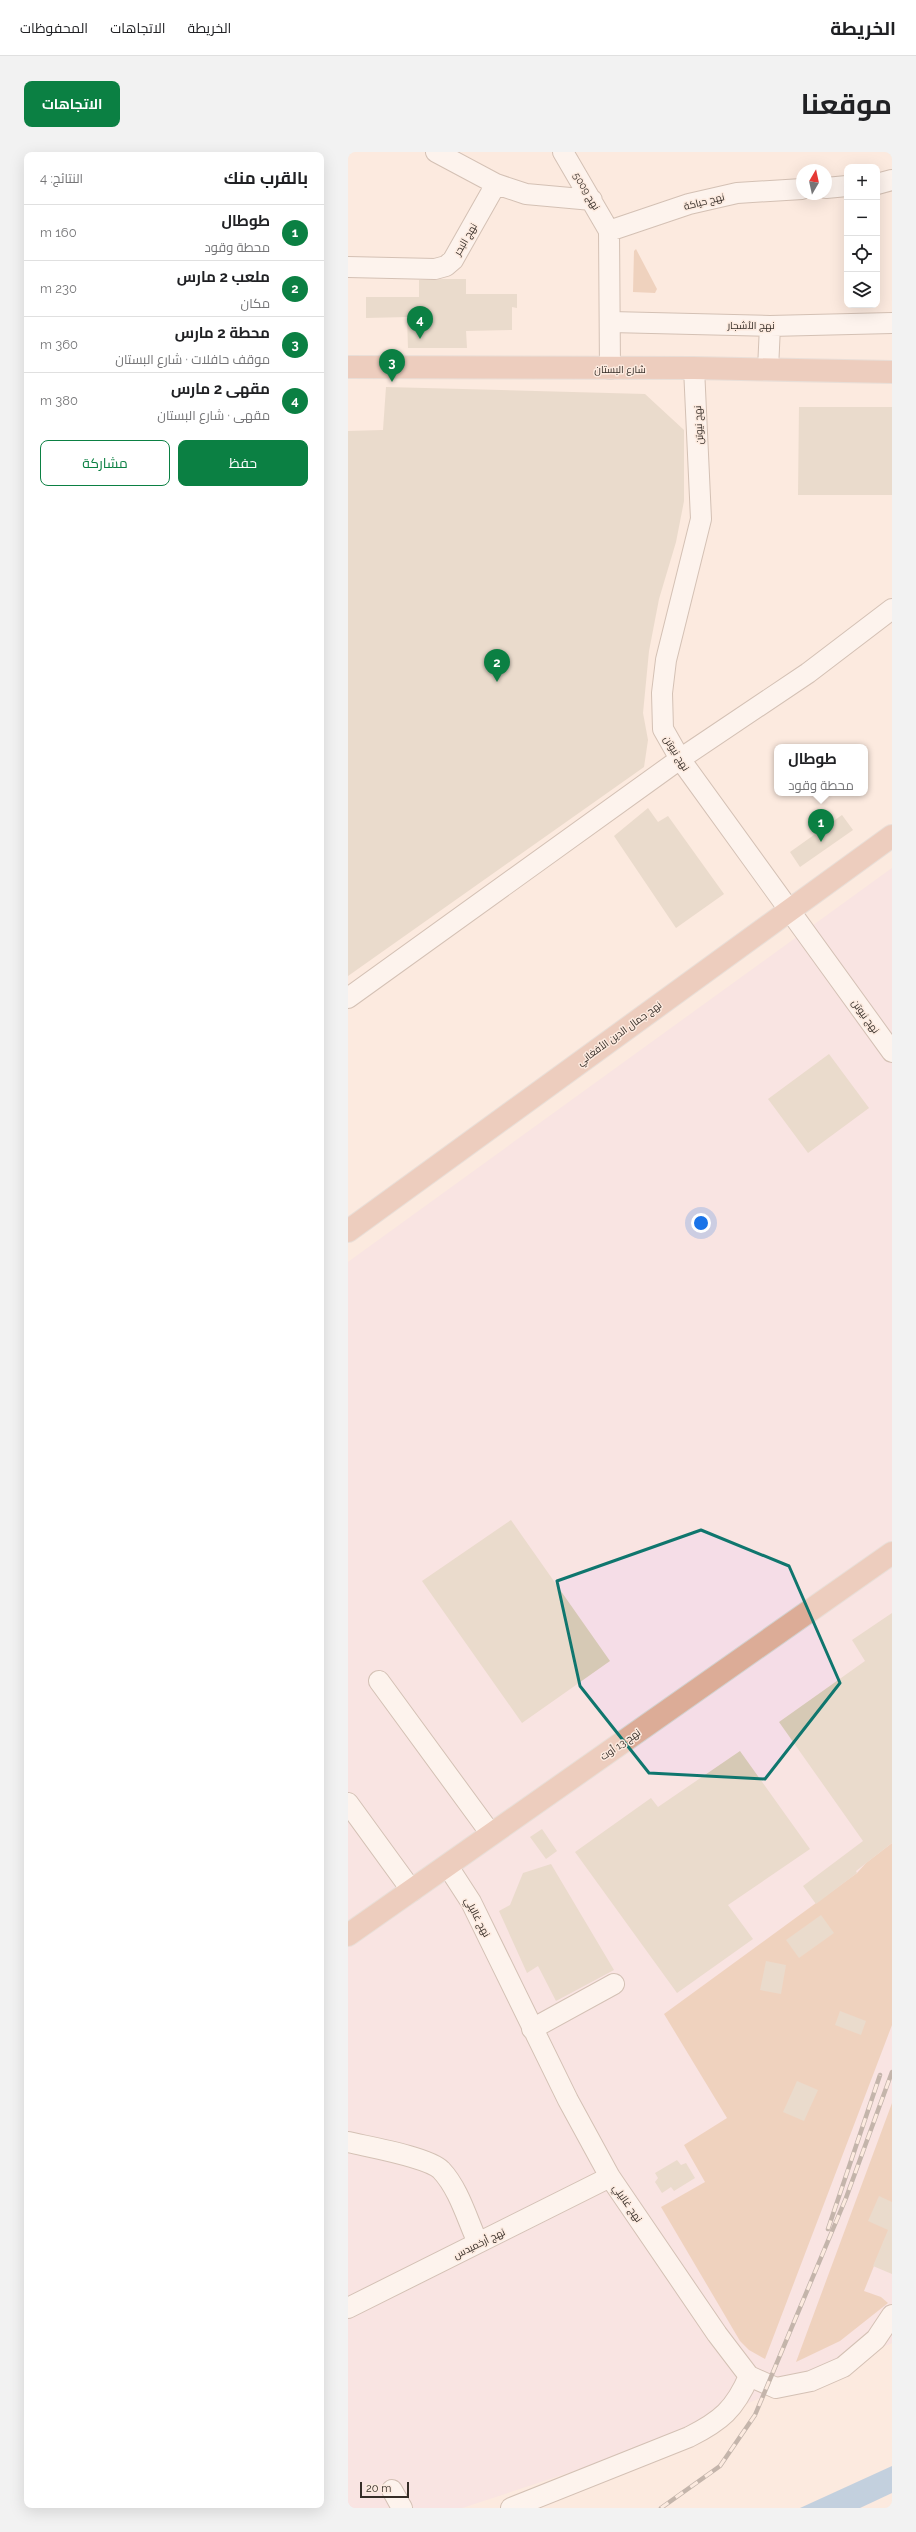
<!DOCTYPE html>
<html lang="ar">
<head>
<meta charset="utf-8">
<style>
	body { margin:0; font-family:Raleway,Cairo,sans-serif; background:#f2f2f2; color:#202124; direction:rtl }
	.controls { position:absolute; right:12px; top:12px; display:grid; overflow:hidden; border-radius:8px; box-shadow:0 4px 16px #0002 }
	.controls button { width:36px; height:36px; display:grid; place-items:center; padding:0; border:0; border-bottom:1px solid #e0e0e0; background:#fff; color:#202124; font:20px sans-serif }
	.compass { position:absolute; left:448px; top:12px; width:36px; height:36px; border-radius:50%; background:#fff; box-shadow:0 4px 16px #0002; rotate:9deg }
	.scale { position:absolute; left:12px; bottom:10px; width:49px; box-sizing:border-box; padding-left:4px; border:2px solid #352d27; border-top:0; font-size:11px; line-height:14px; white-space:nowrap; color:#352d27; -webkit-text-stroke:3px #fceadf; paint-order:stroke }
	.you { position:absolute; left:353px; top:1071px; width:14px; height:14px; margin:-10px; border:3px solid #fff; border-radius:50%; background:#1a73e8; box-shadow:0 0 0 6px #1a73e833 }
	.badge { display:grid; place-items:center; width:26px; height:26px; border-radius:50%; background:#0b8043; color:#fff; font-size:13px; font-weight:700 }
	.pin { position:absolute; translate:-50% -33px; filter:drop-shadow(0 1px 2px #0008) }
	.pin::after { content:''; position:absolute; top:21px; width:14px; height:12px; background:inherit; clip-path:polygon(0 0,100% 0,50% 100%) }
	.popup { position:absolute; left:426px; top:592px; width:94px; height:52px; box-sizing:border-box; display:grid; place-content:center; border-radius:8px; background:#fff; filter:drop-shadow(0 1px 3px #0005); font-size:13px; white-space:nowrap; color:#757577 }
	.popup b { font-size:15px; color:#202124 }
	.popup::after { content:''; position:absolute; left:50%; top:100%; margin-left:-8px; border:8px solid transparent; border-top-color:#fff }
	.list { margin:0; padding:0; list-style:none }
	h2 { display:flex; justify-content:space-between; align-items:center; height:52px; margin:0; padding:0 16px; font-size:17px }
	h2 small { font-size:13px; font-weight:400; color:#757577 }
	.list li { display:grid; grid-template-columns:26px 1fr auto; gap:12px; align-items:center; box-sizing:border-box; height:56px; padding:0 16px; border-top:1px solid #e0e0e0 }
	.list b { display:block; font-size:15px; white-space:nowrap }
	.list p { margin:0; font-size:13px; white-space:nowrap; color:#757577 }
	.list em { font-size:13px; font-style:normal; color:#757577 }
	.actions { display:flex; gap:8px; padding:12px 16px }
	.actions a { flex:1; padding:9px 0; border:1px solid #0b8043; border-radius:8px; text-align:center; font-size:14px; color:#0b8043 }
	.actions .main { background:#0b8043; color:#fff }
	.icon { flex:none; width:22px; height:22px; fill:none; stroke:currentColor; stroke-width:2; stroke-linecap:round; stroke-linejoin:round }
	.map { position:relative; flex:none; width:544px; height:2356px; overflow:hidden; direction:ltr; border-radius:8px }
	header { display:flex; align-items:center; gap:24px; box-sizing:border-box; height:56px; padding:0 20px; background:#fff; border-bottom:1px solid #e0e0e0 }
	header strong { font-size:19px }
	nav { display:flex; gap:22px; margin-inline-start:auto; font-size:14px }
	.intro { display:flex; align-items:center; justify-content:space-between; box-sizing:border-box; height:96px; padding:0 24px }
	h1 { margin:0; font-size:28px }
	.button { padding:10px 18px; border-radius:8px; background:#0b8043; color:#fff; font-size:14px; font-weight:700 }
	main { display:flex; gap:24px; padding:0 24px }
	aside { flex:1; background:#fff; border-radius:8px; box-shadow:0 4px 16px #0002 }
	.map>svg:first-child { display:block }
	.industrial { fill:#f5dde7 }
	.green { fill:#e1b698 }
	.water { fill:#7fb2dd }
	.building { fill:#d6c9b5 }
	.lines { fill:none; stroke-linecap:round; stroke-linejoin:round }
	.minor-casing { stroke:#a49082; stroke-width:22 }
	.major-casing { stroke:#d3d1cf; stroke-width:24 }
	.minor { stroke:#fff; stroke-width:20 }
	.major { stroke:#dcac97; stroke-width:22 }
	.rail-casing { stroke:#81756d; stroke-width:4.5 }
	.rail { stroke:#fceadf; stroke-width:3; stroke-dasharray:9; stroke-linecap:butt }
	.marked { fill:none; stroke:#0f766e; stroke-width:3; stroke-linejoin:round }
	.labels { text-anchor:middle; stroke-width:3; stroke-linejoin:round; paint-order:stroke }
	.street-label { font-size:10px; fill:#352d27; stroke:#fceadf }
</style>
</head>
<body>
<header>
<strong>الخريطة</strong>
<nav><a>الخريطة</a><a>الاتجاهات</a><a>المحفوظات</a></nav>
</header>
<div class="intro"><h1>موقعنا</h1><a class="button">الاتجاهات</a></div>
<main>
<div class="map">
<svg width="544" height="2356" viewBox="0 0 544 2356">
	<rect width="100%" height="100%" fill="#fceadf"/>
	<path class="industrial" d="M544 716V2191L278 2302 114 2356H0V1110Z"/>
	<path class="green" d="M288 97 309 137 307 141 285 140 286 99Z
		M544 1691V1873L417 2207 401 2198 392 2189 313 2055 357 2030 336 1993 379 1966 316 1862 509 1721 518 1711Z
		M544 1951V2092L536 2089 516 2139 533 2145 540 2151 492 2189 448 2210Z"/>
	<path class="water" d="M544 2314V2341L512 2356H452Z"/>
	<path class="building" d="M96 127H118V142H169V156L164 155V178L118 179 119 196H60L59 165 18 166V145H71V128Z
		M38 235 297 242 336 278V349L328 390 311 447 301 499 295 561 300 588 296 615 0 824V279L35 278Z
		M451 255H544V343H450Z
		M300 656 310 670 320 664 376 742 328 776 266 684Z
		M494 663 505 678 452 715 442 700Z
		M481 902 521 956 460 1001 420 947Z
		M163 1368 262 1509 174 1571 74 1429Z
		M544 1461V1691L508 1719 509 1721 468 1752 455 1734 515 1689 431 1570 517 1509 504 1488Z
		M392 1599 462 1697 380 1753 405 1787 329 1841 227 1700 303 1646 310 1655Z
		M194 1677 209 1699 198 1707 182 1685Z
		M203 1712 266 1818 208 1849 190 1814 179 1821 151 1759 162 1753 175 1721Z
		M473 1763 486 1781 451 1806 438 1788Z
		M418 1809 438 1813 433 1842 412 1838Z
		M492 1859 518 1869 513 1883 487 1873Z
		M449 1929 470 1938 456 1969 435 1960Z
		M329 2008 333 2013 338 2011 347 2026 326 2039 323 2035 314 2041 307 2030 310 2026 307 2021Z
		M531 2044 544 2050V2122L525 2114 540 2078 520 2069Z"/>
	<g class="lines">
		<g class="minor-casing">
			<path id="minor" d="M215 0 261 79 262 217
				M148 32 178 42 244 48
				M529 32 544 28
				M478 36 499 34
				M261 79 341 52 389 41 454 37
				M0 115 87 117 98 114 105 108 148 32 88 0
				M263 170 422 174 544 171
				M346 216 353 367 318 508 314 541 315 577 332 607 544 900
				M420 217 422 174
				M0 846 332 607 460 521 544 457
				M31 1529 143 1682
				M0 1651 64 1739
				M99 1713 123 1750 220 1948 262 2025 369 2182 401 2224 428 2236 463 2229 495 2215 528 2187 544 2163
				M184 1877 266 1832
				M0 1990C21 1995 80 2005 93 2018 111 2037 119 2067 130 2091
				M0 2156 262 2025
				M44 2338 54 2356
				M163 2356 341 2285C373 2269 387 2257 401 2224"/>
		</g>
		<g class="major-casing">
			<path id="major" d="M0 215 346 216 544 220
				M0 1079 544 684
				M0 1783 544 1401"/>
		</g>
		<use href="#minor" class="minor"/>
		<use href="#major" class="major"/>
		<g class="rail-casing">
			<path id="rail" d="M480 2077 532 1923
				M313 2356 372 2314 407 2263 498 2046 544 1920"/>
		</g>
		<use href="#rail" class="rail"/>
	</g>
	<path d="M0 0H544V2356H0ZM353 1378 441 1414 492 1531 417 1627 301 1621 232 1534 209 1429Z" fill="#fceadf" fill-opacity=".55" fill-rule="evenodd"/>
	<path class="marked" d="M353 1378 441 1414 492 1531 417 1627 301 1621 232 1534 209 1429Z"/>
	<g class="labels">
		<g class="street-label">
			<text transform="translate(239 39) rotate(59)" y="4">نهج 5009</text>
			<text transform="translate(356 49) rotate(-14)" y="4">نهج حياكة</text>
			<text transform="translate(117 87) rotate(-60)" y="4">نهج البحر</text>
			<text x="403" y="177">نهج الأشجار</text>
			<text x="272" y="221">شارع البستان</text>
			<text transform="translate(350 273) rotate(-93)" y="4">نهج نيوتن</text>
			<text transform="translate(329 601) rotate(58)" y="4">نهج نيوتن</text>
			<text transform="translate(518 864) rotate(54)" y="4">نهج نيوتن</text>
			<text transform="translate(271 881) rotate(-36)" y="4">نهج جمال الدين الأفغاني</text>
			<text transform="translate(272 1592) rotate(-35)" y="4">نهج 13 أوت</text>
			<text transform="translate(130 1765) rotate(62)" y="4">نهج غاليلي</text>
			<text transform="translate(280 2051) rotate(55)" y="4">نهج غاليلي</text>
			<text transform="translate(131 2091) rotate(-26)" y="4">نهج أرخميدس</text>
		</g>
	</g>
</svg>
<div class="controls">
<button>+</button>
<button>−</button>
<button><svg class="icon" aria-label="locate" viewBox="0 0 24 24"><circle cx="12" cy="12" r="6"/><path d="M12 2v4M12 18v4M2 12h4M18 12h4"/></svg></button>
<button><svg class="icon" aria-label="layers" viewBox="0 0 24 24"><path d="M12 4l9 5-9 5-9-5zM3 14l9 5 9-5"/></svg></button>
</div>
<svg class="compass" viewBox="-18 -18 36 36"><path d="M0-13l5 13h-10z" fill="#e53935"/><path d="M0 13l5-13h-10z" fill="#757577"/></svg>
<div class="scale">20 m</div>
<div class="you"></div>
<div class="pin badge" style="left:473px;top:690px">1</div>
<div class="popup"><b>طوطال</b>محطة وقود</div>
<div class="pin badge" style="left:149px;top:530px">2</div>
<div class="pin badge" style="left:44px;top:230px">3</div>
<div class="pin badge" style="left:72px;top:187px">4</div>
</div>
<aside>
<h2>بالقرب منك<small>النتائج: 4</small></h2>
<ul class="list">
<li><span class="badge">1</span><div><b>طوطال</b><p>محطة وقود</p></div><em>160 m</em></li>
<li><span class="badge">2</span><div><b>ملعب 2 مارس</b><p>مكان</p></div><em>230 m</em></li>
<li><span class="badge">3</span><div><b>محطة 2 مارس</b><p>موقف حافلات · شارع البستان</p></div><em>360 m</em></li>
<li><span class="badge">4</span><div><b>مقهى 2 مارس</b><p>مقهى · شارع البستان</p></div><em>380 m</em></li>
</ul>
<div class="actions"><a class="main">حفظ</a><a>مشاركة</a></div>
</aside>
</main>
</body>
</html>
